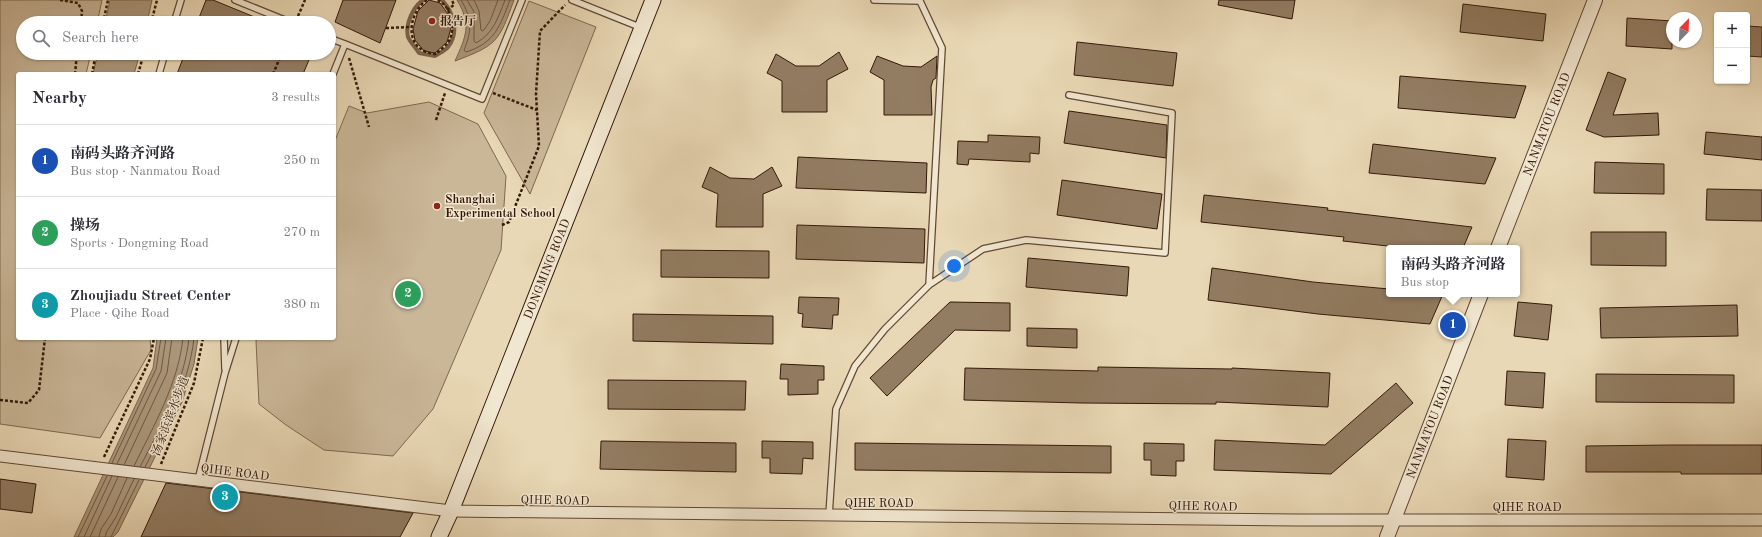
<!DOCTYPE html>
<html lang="en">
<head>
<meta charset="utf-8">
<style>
	body { margin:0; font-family:"Old Standard TT","Noto Serif SC",serif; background:#f2f2f3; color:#2b2b33 }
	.controls { position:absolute; right:12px; top:12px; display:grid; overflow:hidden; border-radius:4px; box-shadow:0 1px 3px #0004 }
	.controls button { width:36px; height:36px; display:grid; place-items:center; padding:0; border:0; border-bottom:1px solid #e1e1e2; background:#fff; color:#2b2b33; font:20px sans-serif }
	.compass { position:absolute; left:1666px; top:12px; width:36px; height:36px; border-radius:50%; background:#fff; box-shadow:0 1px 3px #0004; rotate:23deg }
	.you { position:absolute; left:954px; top:266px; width:14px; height:14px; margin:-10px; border:3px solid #fff; border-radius:50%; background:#1a73e8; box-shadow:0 0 0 6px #1a73e833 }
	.badge { display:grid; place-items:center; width:26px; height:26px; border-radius:50%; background:#0f766e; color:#fff; font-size:13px; font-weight:700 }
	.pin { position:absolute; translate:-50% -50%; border:2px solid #fff; box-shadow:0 1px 4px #0006 }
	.popup { position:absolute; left:1386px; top:245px; width:134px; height:52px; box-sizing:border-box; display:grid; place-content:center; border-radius:4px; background:#fff; filter:drop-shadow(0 1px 3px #0005); font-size:13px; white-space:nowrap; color:#7c7c81 }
	.popup b { font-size:15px; color:#2b2b33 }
	.popup::after { content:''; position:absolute; left:50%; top:100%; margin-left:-8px; border:8px solid transparent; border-top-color:#fff }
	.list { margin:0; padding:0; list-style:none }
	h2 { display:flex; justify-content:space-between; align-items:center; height:52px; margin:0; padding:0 16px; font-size:17px }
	h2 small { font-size:13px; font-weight:400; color:#7c7c81 }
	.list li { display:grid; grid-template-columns:26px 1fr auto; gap:12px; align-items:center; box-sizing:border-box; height:72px; padding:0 16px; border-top:1px solid #e1e1e2 }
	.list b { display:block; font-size:15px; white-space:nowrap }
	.list p { margin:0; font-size:13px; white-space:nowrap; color:#7c7c81 }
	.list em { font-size:13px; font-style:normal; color:#7c7c81 }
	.icon { flex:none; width:22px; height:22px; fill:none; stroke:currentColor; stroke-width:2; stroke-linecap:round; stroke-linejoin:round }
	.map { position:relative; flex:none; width:1762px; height:537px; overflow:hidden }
	.search { position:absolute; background:#fff; box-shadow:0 1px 3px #0004; left:16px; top:16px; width:320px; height:44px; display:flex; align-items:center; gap:10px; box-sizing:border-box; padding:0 14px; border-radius:22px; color:#7c7c81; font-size:15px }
	.panel { position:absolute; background:#fff; box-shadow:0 1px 3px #0004; left:16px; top:72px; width:320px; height:268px; border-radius:4px }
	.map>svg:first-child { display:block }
	.green { fill:#cab798; stroke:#7e6850 }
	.water { fill:#ab977b; stroke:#7b644d }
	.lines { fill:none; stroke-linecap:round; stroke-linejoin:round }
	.shore { stroke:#6f5842; stroke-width:1 }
	.stream { stroke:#7b644d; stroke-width:4 }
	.building { fill:#927c62; stroke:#331809 }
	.service-casing { stroke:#604834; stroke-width:8 }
	.minor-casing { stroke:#604834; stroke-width:13 }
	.tertiary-casing { stroke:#604834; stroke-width:16 }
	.secondary-casing { stroke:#331809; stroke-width:17 }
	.path { stroke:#331809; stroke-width:2.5; stroke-dasharray:3 2; stroke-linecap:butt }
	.service { stroke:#f1e6cf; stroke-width:5.5 }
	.minor { stroke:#f1e6cf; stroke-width:11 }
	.tertiary { stroke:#f1e6cf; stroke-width:14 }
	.secondary { stroke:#f1e6cf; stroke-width:15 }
	.poi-dot { fill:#8f2418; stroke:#f1e6cf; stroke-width:1.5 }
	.labels { text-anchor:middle; stroke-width:3; stroke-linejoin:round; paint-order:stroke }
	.poi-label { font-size:12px; font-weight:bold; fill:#331809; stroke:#f1e6cf; text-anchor:start }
	.street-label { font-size:12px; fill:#331809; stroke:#f1e6cf }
</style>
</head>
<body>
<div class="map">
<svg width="1762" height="537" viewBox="0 0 1762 537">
	<rect width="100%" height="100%" fill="#e9d8b5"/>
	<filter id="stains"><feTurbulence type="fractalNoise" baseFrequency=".005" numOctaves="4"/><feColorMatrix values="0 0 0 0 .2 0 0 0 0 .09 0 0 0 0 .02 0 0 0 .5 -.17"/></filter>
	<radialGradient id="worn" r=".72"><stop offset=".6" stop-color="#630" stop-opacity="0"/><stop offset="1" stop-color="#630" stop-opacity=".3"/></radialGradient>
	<path class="green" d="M0 0H102L97 23H23V53H91L86 74H18V338H150L151 350 100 438 0 424Z
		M529 1 596 27 530 194 484 113Z
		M429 102 478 124 506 176 501 250 433 409 393 456 324 450 286 425 259 404 256 341 257 338H334V143L349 106 367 113Z"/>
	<path class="water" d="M110 0H152L147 23H105Z
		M457 0H514C499 41 498 45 455 61 466 36 472 25 457 0Z
		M98 53H140L134 74H93Z
		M157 338H198L194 364 182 402 118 532 113 537H74L153 368Z"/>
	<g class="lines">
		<path class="shore" d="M461 0C472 18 472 31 464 50L466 52C495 43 500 26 510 0
			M467 0 474 12V41L476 43C493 34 498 18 505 0
			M474 0 479 11 481 30 483 31 490 21 498 0
			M112 463 156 369 161 338
			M117 464 161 371 166 338
			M124 465 167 373 172 338
			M134 466C154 425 178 384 183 338
			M140 467C161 426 184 384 189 338
			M145 467C166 426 189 384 194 338
			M78 537 107 476
			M84 537 112 476
			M90 537 118 477
			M99 537 101 529 111 514 127 478
			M105 537 107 531 116 517 134 479
			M111 537 139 480"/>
		<path class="stream" d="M423 0C413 7 405 24 408 37 410 42 416 48 419 53L435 56C439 53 445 51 448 47 460 32 453 12 442 0"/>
	</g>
	<path class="building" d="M206 0H213L269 23H197Z
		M343 0H396L380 43 335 22Z
		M429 0 440 3 448 14 451 28 447 42 435 53 424 51 415 40 413 29 418 11Z
		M1219 0H1295L1292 19 1218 5Z
		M1463 4 1546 14 1543 41 1460 32Z
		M1627 18 1672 21V49L1626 46Z
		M1747 26 1762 27V57L1747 56Z
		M1077 42 1177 53 1173 86 1074 75Z
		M839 52 848 69 827 80V112H782V81L767 73 776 54 796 66H819Z
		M185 53H312L303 74H177Z
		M877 56 903 66 921 67 937 56 936 78 933 80 931 87 932 115H884V80L870 72Z
		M1608 72 1626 79 1613 115 1658 113 1659 135 1604 137 1586 130Z
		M1400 76 1526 86 1515 118 1398 108Z
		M1069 111 1167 125 1166 158 1064 143Z
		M1706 132 1762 137V160L1704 154Z
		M988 135 1040 137 1039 154 1030 153V162L969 159 968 165 957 164 958 141 988 142Z
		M1373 144 1496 158 1485 184 1369 173Z
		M798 157 927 163 926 193 796 188Z
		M1595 162 1664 164V194L1594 193Z
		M710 167 730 178 754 179 772 167 782 186 763 194V227H716L718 194 702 187Z
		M1062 180 1162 194 1157 229 1057 215Z
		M1707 189 1762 190V221L1706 220Z
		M1204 195 1328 208 1327 210 1472 227 1463 248H1405L1343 241 1344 237 1201 222Z
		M797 225 925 229 924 263 796 259Z
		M1591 232H1666V266L1591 265Z
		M661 250 769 251V278L661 277Z
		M1028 258 1129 267 1127 296 1026 287Z
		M1212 268 1313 282 1389 289V294H1443L1430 324 1318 314 1208 300Z
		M799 297 839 298 838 315H833L832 329 802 327 803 314 798 313Z
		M950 302 1010 303V331L955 330 887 396 870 378Z
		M1518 302 1552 305 1548 340 1514 336Z
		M1737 305 1738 336 1601 338 1600 308Z
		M633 314 773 316V344L633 341Z
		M1027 328 1077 329V348L1027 346Z
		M781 364 824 366V380H818V394L788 395V379H780Z
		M1098 367 1232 369V368L1330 373 1328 407 1216 402V404L1081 403 964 400 965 368 1098 371Z
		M1507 371 1545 373 1543 408 1505 405Z
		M1596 374 1734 375V403L1596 402Z
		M608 380 746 381 745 410 608 409Z
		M1396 383 1413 403 1331 474 1214 470 1215 440 1325 445Z
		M1508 439 1546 441 1544 480 1506 477Z
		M601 441 736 443V472L600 469Z
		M762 441 813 442V459L803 458 802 474 770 473V458H762Z
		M855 443 1111 446V473L855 470Z
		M1144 443 1184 444V461H1176V476L1151 475V460H1144Z
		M1671 445H1762V474H1681V472H1586V446Z
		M0 479 36 484 32 513 0 509Z
		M166 483 413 513 400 537H141Z"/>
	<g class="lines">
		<g class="service-casing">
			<path id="service" d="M235 0 292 23
				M572 0 642 28
				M874 0 920 1 942 48 929 285
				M174 23 181 0
				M329 38 345 44
				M159 74 165 53
				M333 74 345 44 482 99 522 0
				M224 338 225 369
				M198 480 225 373 236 338
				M829 515 836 409 855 366 885 329 929 285 983 249 1026 240 1165 253 1172 113 1069 95"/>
		</g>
		<g class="minor-casing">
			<path id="minor" d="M0 456 451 511 1298 520H1762"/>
		</g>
		<g class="tertiary-casing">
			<g id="tertiary">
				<path id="s1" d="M1498 248 1595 0"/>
				<path id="s2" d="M1387 537 1481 294"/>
			</g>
		</g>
		<g class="secondary-casing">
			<g id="secondary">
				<path id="s3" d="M439 537 451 511 653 0"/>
			</g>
		</g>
		<path class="path" d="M60 0 78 3 82 11 81 23
			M427 0C406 15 404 52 436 54 440 50 446 46 449 41 456 28 451 5 437 0
			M447 10 454 5 452 0
			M298 16 305 0
			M103 23 108 0
			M151 23 157 0
			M386 28 412 27
			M349 58 369 127
			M75 74 77 53
			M92 74 96 53
			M138 74 144 53
			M273 74 282 53
			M493 93 537 110
			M436 120 445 93
			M502 225 509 222 539 146 536 94 540 31 565 5
			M0 400 28 403 39 390 45 338
			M104 457 150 359 154 338
			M161 464 194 383 203 338"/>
		<use href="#service" class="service"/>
		<use href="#minor" class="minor"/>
		<use href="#tertiary" class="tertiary"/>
		<use href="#secondary" class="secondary"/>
	</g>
	<g class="poi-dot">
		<circle cx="432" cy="21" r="4"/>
		<circle cx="437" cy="206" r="4"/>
	</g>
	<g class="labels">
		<g class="poi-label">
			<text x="440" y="25">报告厅</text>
			<text x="445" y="203">Shanghai<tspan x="445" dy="14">Experimental School</tspan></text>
		</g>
		<g class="street-label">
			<text dy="4" stroke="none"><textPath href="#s1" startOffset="133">NANMATOU ROAD</textPath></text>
			<text dy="4" stroke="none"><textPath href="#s3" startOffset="289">DONGMING ROAD</textPath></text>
			<text transform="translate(170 416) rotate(-69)" y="4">汤家浜滨水步道</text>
			<text dy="4" stroke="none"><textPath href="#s2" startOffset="118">NANMATOU ROAD</textPath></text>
			<text transform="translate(235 472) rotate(7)" y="4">QIHE ROAD</text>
			<text transform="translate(555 500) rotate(1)" y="4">QIHE ROAD</text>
			<text x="879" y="507">QIHE ROAD</text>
			<text transform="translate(1203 506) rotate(1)" y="4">QIHE ROAD</text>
			<text x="1527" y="511">QIHE ROAD</text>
		</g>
	</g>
	<rect width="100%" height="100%" filter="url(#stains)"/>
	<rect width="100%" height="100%" fill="url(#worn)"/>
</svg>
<div class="controls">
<button>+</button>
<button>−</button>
</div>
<svg class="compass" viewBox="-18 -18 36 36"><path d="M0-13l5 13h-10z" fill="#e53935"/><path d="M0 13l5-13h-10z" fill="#7c7c81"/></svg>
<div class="you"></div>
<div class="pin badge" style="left:1453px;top:325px;background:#1a4fb4">1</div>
<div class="popup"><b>南码头路齐河路</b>Bus stop</div>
<div class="pin badge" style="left:408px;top:294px;background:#2e9e5b">2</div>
<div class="pin badge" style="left:225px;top:497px;background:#0f9aa8">3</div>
<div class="search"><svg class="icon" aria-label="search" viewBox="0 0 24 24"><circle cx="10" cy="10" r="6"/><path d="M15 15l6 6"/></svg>Search here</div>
<section class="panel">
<h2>Nearby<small>3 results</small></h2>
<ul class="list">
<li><span class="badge" style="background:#1a4fb4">1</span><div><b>南码头路齐河路</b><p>Bus stop · Nanmatou Road</p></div><em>250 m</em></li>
<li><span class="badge" style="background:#2e9e5b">2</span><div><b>操场</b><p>Sports · Dongming Road</p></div><em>270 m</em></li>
<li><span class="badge" style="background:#0f9aa8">3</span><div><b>Zhoujiadu Street Center</b><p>Place · Qihe Road</p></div><em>380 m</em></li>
</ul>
</section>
</div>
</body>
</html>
